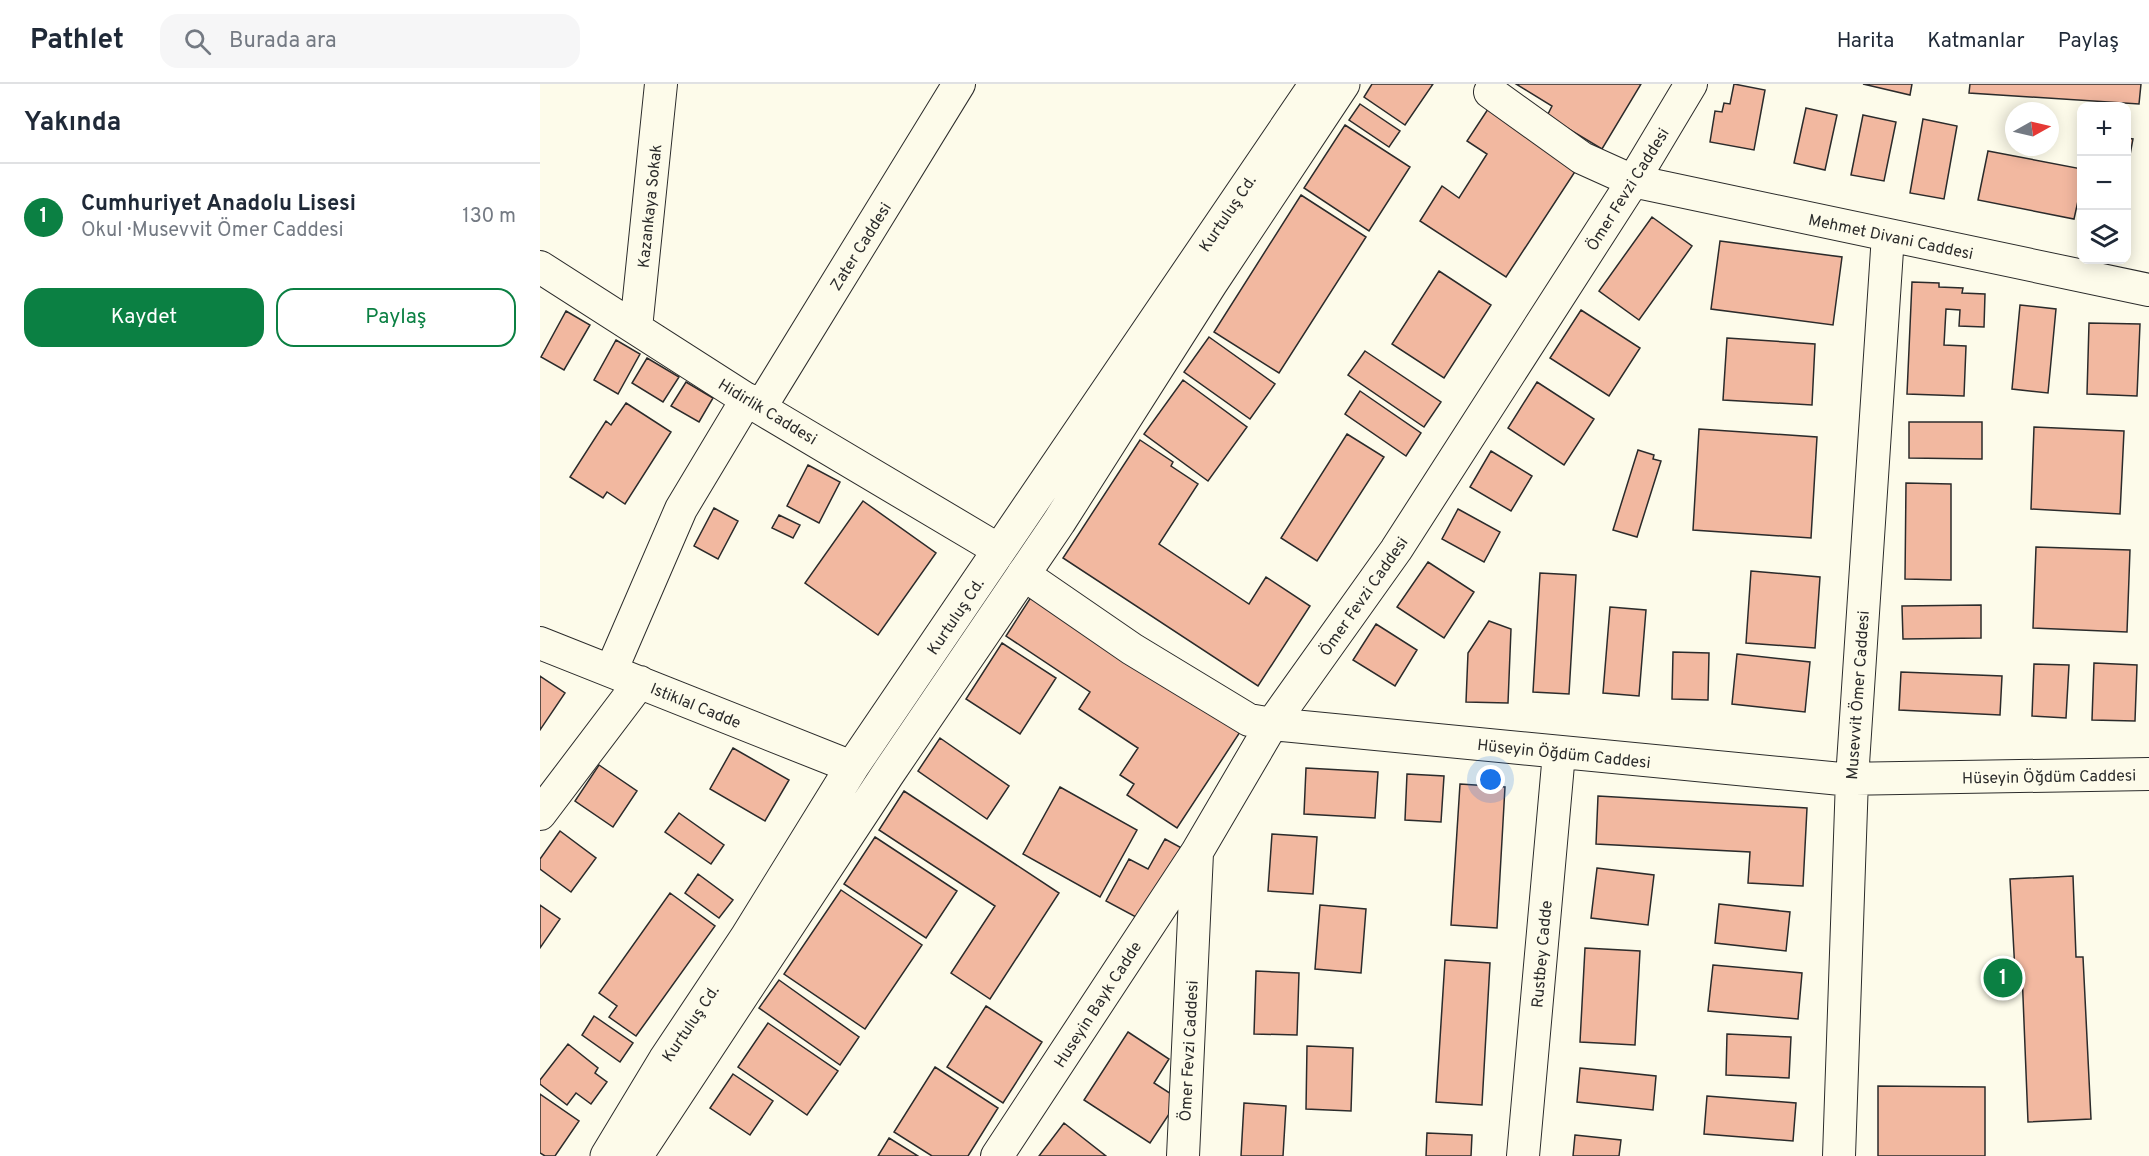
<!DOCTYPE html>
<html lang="tr">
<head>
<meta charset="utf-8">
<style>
	body { margin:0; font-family:Overpass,sans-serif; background:#f6f6f7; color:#1f2937 }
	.controls { position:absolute; right:18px; top:18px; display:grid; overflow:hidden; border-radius:12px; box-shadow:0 3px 15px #0003 }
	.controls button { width:54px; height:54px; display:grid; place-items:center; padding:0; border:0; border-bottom:2px solid #e0e1e3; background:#fff; color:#1f2937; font:30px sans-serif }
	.compass { position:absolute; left:1465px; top:18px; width:54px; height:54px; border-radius:50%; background:#fff; box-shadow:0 3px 15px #0003; rotate:82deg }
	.you { position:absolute; left:951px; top:696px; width:21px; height:21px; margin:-15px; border:4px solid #fff; border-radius:50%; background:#1a73e8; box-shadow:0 0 0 9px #1a73e833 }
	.badge { display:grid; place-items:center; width:39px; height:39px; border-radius:50%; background:#0b8043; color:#fff; font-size:20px; font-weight:700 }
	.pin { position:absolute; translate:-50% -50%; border:3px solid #fff; box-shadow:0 2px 6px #0006 }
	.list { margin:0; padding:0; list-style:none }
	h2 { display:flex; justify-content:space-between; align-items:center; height:78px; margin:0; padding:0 24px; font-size:26px }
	h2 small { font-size:20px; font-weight:400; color:#747a83 }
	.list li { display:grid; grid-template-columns:39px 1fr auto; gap:18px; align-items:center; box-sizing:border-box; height:108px; padding:0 24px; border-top:2px solid #e0e1e3 }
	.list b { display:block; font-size:22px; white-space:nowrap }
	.list p { margin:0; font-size:20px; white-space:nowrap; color:#747a83 }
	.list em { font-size:20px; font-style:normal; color:#747a83 }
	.actions { display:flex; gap:12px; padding:18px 24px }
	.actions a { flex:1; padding:14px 0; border:2px solid #0b8043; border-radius:18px; text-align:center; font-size:21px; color:#0b8043 }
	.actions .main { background:#0b8043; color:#fff }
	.icon { flex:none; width:33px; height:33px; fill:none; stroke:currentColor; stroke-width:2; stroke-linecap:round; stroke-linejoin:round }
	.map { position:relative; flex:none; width:1609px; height:1072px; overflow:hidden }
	header { display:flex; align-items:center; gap:36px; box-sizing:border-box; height:84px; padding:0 30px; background:#fff; border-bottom:2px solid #e0e1e3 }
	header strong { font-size:28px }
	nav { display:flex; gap:33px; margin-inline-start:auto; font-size:21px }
	.search { width:420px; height:54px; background:#f6f6f7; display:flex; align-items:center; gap:15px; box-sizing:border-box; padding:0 21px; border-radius:18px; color:#747a83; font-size:22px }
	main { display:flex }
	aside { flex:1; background:#fff }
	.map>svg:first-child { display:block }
	.building { fill:#f2b8a0; stroke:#2b2b2b; stroke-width:1.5 }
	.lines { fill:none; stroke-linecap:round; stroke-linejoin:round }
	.minor-casing { stroke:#2b2b2b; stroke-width:34 }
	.major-casing { stroke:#2b2b2b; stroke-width:35 }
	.minor { stroke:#fdfbea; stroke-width:32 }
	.major { stroke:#fdfbea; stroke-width:33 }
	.labels { text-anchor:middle; stroke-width:4.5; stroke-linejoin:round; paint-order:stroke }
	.street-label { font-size:16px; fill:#2b2b2b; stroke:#fdfbea }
</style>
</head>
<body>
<header>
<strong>Pathlet</strong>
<div class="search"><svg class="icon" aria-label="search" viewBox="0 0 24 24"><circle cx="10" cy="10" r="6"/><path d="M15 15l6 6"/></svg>Burada ara</div>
<nav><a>Harita</a><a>Katmanlar</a><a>Paylaş</a></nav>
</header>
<main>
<aside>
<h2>Yakında<small></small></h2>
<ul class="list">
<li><span class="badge">1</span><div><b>Cumhuriyet Anadolu Lisesi</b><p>Okul · Musevvit Ömer Caddesi</p></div><em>130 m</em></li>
</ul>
<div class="actions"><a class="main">Kaydet</a><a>Paylaş</a></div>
</aside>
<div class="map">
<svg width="1609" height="1072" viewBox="0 0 1609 1072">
	<rect width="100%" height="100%" fill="#fdfbea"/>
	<path class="building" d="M832 0H893L865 41 824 13Z
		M976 0H1101L1062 65 1007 32 1012 22Z
		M1194 0 1225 6 1214 66 1170 58 1175 27 1182 28 1184 19 1190 20Z
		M1323 0H1372L1370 11Z
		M1430 0H1601L1599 20 1429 9Z
		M820 20 860 47 849 63 809 36Z
		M950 22 1040 80 966 193 880 137 902 102 919 114 947 70 927 57Z
		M1266 24 1297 31 1285 86 1254 79Z
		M1323 31 1356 38 1344 97 1311 91Z
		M1383 35 1417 42 1404 115 1370 109Z
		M805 41 870 83 829 147 764 104Z
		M1586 54 1593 55 1586 92Z
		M1448 67 1542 85V99L1534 135 1438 116Z
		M761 111 826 153 739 289 674 248Z
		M1112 133 1152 162 1099 236 1059 207Z
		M1180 157 1302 173 1293 241 1171 225Z
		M899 187 951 221 904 294 852 260Z
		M1372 198 1399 199V203L1423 204 1422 209 1445 210 1444 243 1419 242 1420 226 1406 225 1404 261 1426 262 1424 312 1367 310Z
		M1480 221 1516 225 1508 309 1472 305Z
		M1041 226 1100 264 1069 312 1010 274Z
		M26 227 50 241 24 286 1 273Z
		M1549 239 1600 240 1597 312 1547 310Z
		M669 253 735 300 710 335 644 288Z
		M1187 254 1275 260 1272 321 1183 316Z
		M76 256 100 270 78 310 54 296Z
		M825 267 901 318 884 343 808 291Z
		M107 274 139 293 123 318 92 299Z
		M643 296 707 343 668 397 604 350Z
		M146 298 173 314 159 338 131 322Z
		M997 298 1054 335 1024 381 968 344Z
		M820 307 881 349 866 372 805 330Z
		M86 319 131 348 85 420 67 408 63 414 30 393 66 337 71 341Z
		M1369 338H1442V375L1369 374Z
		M1494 343 1584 347 1580 430 1491 425Z
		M1159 345 1277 353 1271 454 1153 446Z
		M807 350 844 373 777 477 741 454Z
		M600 356 633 378 631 382 658 400 619 460 709 520 726 493 770 522 718 602 523 474Z
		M1098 366 1114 371 1113 375 1121 377 1097 453 1073 446Z
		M951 367 992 392 971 427 930 403Z
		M268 381 300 398 279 439 247 422Z
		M1366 399 1411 400V496L1365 495Z
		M323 417 396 469 338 551 265 499Z
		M174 424 198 437 178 475 154 462Z
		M918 425 960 448 944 478 902 455Z
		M239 431 260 441 253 454 232 444Z
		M1496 463 1590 466 1587 548 1493 544Z
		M888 478 934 508 904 554 857 523Z
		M1211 487 1280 493 1275 564 1206 559Z
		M1000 489 1036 491 1029 610 993 608Z
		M495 507 702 645 637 744 587 711 594 700 580 691 598 664 539 625 550 608 466 552Z
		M1441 521V554L1363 555 1362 522Z
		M1070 523 1106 526 1099 612 1063 609Z
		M949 537 971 545 968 619 926 618 928 569Z
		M836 540 877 566 855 602 813 576Z
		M462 559 516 594 480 650 426 615Z
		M1133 568 1169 569 1168 616 1132 615Z
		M1197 570 1270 578 1265 628 1192 620Z
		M1554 579 1597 581 1595 637 1552 636Z
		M1494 580 1529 581 1526 634 1492 632Z
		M1361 588 1462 592 1460 631 1359 626Z
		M0 592 25 609 0 646Z
		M400 654 469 702 447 735 378 687Z
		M193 664 249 696 225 737 170 705Z
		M59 681 97 707 73 743 35 717Z
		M766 684 838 688 835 734 764 730Z
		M867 690 904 692 901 738 865 736Z
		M920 700 965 703 957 844 911 841Z
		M520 703 597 746 560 813 483 770Z
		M364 707 519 809 450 915 411 889 455 822 339 746Z
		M1058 712 1267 724 1263 802 1208 799 1210 768 1056 760Z
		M139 729 184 761 171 780 125 748Z
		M20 747 56 774 31 808 0 785V775Z
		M732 750 777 753 773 810 728 807Z
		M335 753 417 807 386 854 304 800Z
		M625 755 649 768 609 840 566 817 589 775 608 785Z
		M1057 784 1114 791 1108 841 1051 834Z
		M158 790 193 816 179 834 145 809Z
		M1533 792 1536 873H1543L1551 1035 1488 1038 1482 888H1475L1470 795Z
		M301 806 382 861 325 945 244 890Z
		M130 809 175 842 96 952 69 933 77 922 59 909Z
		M1179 820 1250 828 1246 867 1175 859Z
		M0 821 20 835 0 864Z
		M780 821 826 825 821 889 775 885Z
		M1045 864 1100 867 1095 961 1040 958Z
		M905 876 950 879 942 1021 896 1018Z
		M1173 881 1262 889 1258 935 1168 927Z
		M716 887 759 889 757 951 714 950Z
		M239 896 319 953 300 981 219 924Z
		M446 922 502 958 463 1019 407 983Z
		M54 932 93 959 80 978 42 951Z
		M228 939 298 987 267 1031 198 983Z
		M588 948 629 975 614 999 639 1015 610 1059 544 1016Z
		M1187 950 1251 953 1249 994 1186 991Z
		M28 960 58 984 55 989 67 998 51 1020 36 1009 27 1021 0 1000V996Z
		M767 962 813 964 811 1027 766 1025Z
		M395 983 458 1024 428 1072H392L354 1048Z
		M1040 984 1116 992 1113 1026 1037 1018Z
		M193 990 233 1017 210 1051 170 1024Z
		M1338 1002 1445 1003V1072H1338Z
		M0 1010 39 1037 15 1072H5L0 1069Z
		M1167 1012 1256 1019 1253 1057 1164 1050Z
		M704 1019 746 1022 743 1072H701Z
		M524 1039 566 1072H499Z
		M887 1049 932 1051 931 1072H886Z
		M1035 1051 1081 1056 1079 1072H1033Z
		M349 1054 378 1072H338Z"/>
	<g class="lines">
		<g class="minor-casing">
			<path id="minor" d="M950 8 1042 74 1093 97 1609 206
				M0 183 220 324 459 466
				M96 244 121 0
				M220 324 419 0
				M483 490 592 565 709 636 732 640 1301 695 1609 690
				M0 559 312 683
				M71 587 141 425 207 315
				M0 730 100 598
				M457 1072 657 768 732 640 856 466 1093 97 1151 0
				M643 1072 657 769
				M983 1072 1019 669
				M1299 1072 1312 695 1348 151"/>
		</g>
		<g class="major-casing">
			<path id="major" d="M67 1072 125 976 207 853 312 683 776 0
				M96 1072 347 691 519 438 671 199 803 0"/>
		</g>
		<use href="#minor" class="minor"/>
		<use href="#major" class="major"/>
	</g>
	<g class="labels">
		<g class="street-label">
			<text transform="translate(1087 105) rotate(-58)" y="6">Ömer Fevzi Caddesi</text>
			<text transform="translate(109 122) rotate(-84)" y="6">Kazankaya Sokak</text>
			<text transform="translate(687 129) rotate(-56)" y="6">Kurtuluş Cd.</text>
			<text transform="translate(1351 152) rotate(12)" y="6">Mehmet Divani Caddesi</text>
			<text transform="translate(320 162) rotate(-58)" y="6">Zater Caddesi</text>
			<text transform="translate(228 327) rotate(31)" y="6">Hidirlik Caddesi</text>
			<text transform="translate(823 512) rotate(-55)" y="6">Ömer Fevzi Caddesi</text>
			<text transform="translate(415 532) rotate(-56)" y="6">Kurtuluş Cd.</text>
			<text transform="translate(1317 611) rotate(-86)" y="6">Musevvit Ömer Caddesi</text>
			<text transform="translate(156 621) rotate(22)" y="6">Istiklal Cadde</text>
			<text transform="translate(1024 669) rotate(6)" y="6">Hüseyin Öğdüm Caddesi</text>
			<text transform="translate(1509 692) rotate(-1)" y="6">Hüseyin Öğdüm Caddesi</text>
			<text transform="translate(1001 870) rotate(-85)" y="6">Rustbey Cadde</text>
			<text transform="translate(557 920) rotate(-57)" y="6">Huseyin Bayk Cadde</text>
			<text transform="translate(150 939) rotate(-56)" y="6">Kurtuluş Cd.</text>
			<text transform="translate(648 967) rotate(-87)" y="6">Ömer Fevzi Caddesi</text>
		</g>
	</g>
</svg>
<div class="controls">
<button>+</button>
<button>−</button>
<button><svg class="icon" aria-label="layers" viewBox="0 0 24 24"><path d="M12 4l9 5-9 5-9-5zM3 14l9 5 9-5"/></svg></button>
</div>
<svg class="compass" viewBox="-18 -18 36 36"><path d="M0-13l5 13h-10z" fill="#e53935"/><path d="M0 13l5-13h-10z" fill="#747a83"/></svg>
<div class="you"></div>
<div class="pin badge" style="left:1463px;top:894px">1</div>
</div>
</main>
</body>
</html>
